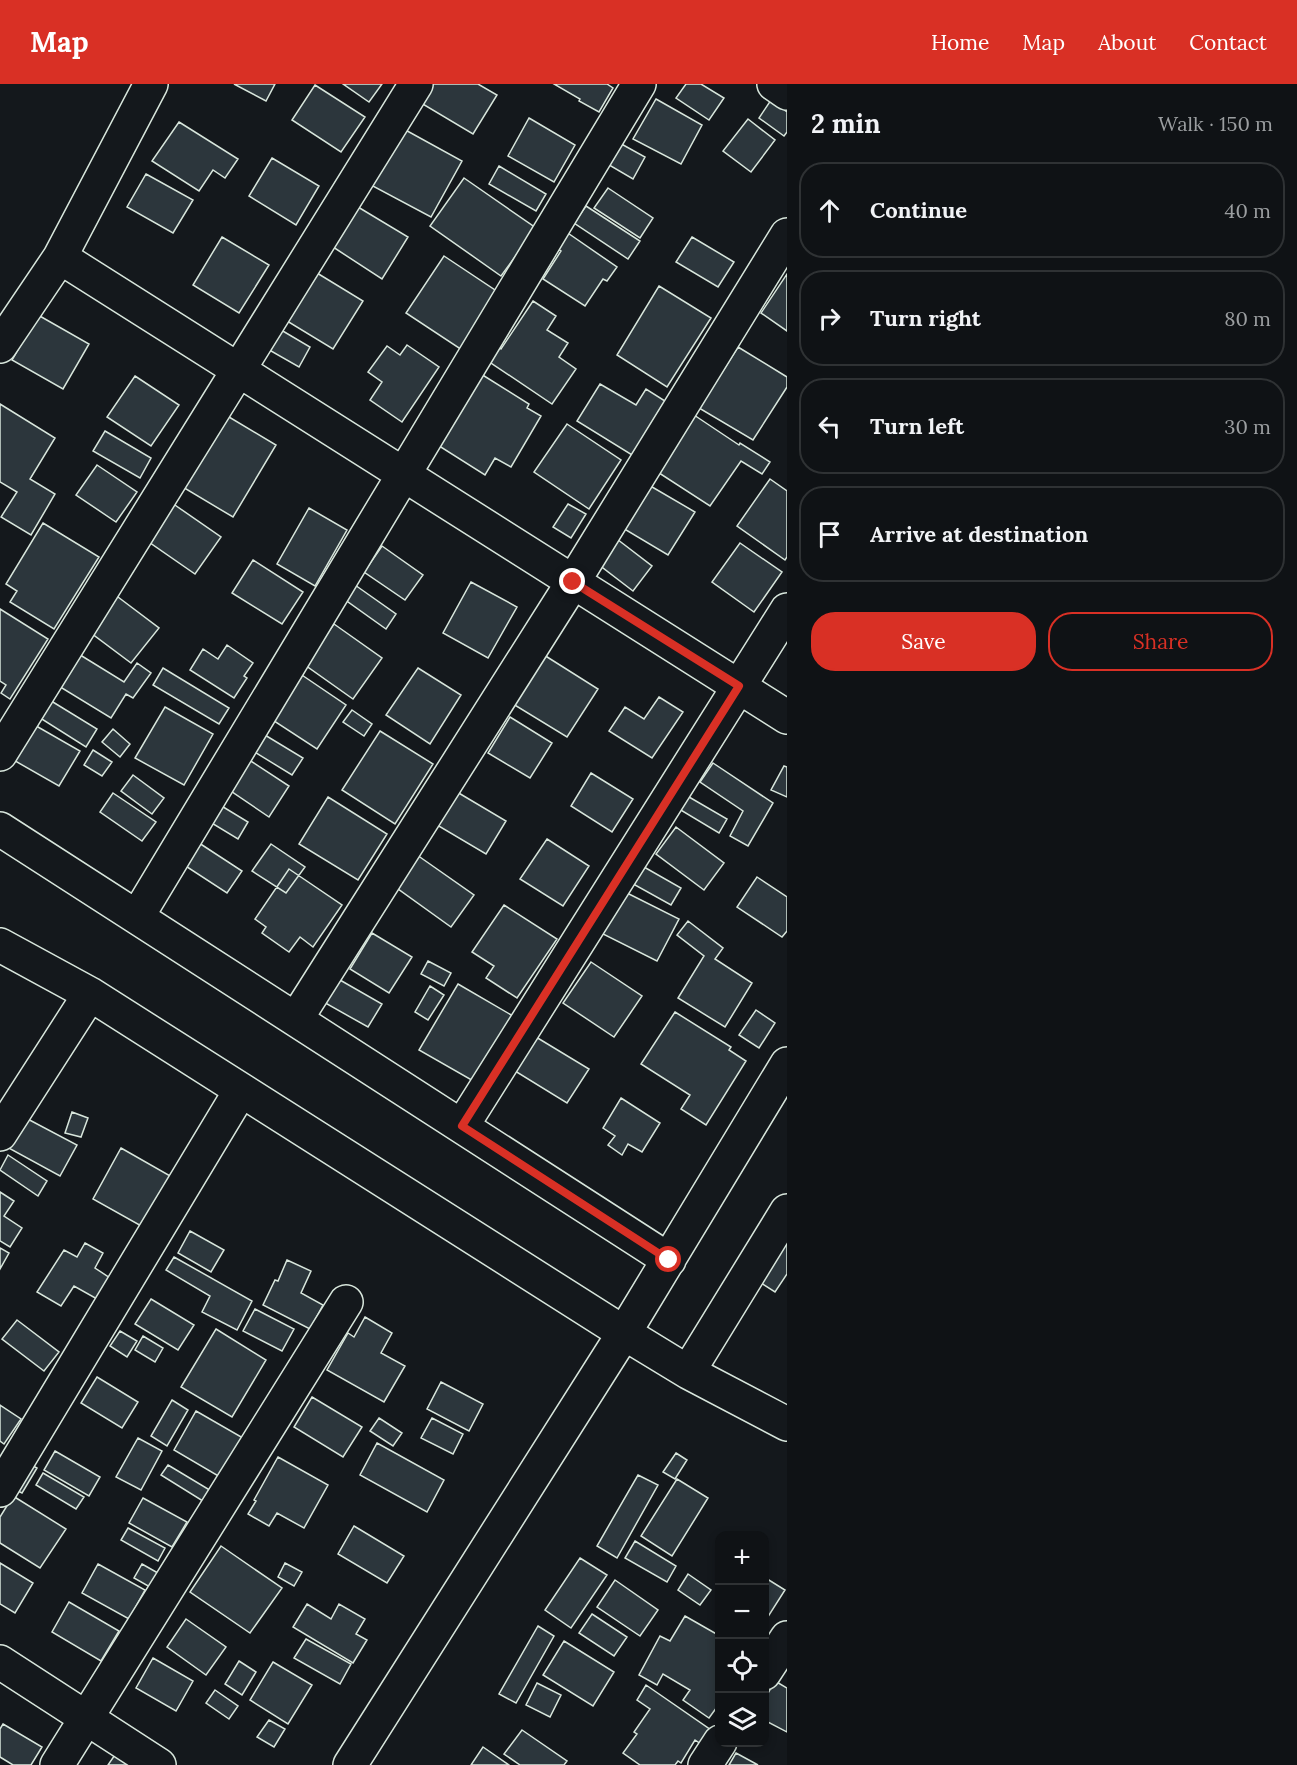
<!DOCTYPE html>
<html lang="en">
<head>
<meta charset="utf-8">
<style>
	body { margin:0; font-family:Lora,serif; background:#181b1e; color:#f1f3f6 }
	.controls { position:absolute; right:18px; bottom:18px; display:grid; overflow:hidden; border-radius:12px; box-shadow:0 3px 9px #0003 }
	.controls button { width:54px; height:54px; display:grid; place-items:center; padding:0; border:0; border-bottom:2px solid #2f3234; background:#0f1215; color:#f1f3f6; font:30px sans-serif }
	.stop { position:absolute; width:18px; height:18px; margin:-14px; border:4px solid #d93025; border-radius:50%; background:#fff }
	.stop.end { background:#d93025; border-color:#fff; box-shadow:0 2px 6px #0008 }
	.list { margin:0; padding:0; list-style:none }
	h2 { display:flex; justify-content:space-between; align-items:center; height:78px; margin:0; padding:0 24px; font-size:26px }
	h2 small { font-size:20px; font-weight:400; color:#9b9ea0 }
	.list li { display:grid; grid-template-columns:39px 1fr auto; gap:18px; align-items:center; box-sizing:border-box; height:96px; margin:0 12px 12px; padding:0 12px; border:2px solid #2f3234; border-radius:24px }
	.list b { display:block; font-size:22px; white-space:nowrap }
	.list em { font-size:20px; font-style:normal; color:#9b9ea0 }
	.actions { display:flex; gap:12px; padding:18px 24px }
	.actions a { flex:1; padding:14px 0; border:2px solid #d93025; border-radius:24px; text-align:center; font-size:21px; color:#d93025 }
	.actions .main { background:#d93025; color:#fff }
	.icon { flex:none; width:33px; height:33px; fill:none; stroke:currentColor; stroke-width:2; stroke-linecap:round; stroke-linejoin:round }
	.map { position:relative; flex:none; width:787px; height:1681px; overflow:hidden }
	header { display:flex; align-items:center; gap:36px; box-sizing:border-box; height:84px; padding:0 30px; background:#d93025; color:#fff }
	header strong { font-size:28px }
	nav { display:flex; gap:33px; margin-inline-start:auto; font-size:21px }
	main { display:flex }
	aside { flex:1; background:#0f1215 }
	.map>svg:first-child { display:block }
	.building { fill:#2c363c; stroke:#d8e6dc; stroke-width:1.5 }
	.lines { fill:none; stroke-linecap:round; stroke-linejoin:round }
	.minor-casing { stroke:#d8e6dc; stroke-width:36 }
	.minor { stroke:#14181c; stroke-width:33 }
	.route { stroke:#d93025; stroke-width:8 }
</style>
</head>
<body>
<header>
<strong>Map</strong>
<nav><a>Home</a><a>Map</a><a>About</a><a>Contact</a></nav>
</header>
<main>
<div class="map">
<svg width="787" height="1681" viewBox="0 0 787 1681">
	<rect width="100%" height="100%" fill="#14181c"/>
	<path class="building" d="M234 0H275L266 17Z
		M343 0H382L369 18Z
		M433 0H478L497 11 473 50 421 19Z
		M554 0H607L613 4 599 28 579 17 580 15Z
		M686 0H701L724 14 709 36 676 14Z
		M315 1 365 33 341 68 292 36Z
		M656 15 702 41 681 80 633 55Z
		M771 16 787 28V48L784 52 759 34Z
		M529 34 575 61 554 98 508 72Z
		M748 35 775 56 751 88 723 67Z
		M179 38 238 75 225 94 213 86 199 107 152 77Z
		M400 43 462 77 431 133 369 100Z
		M616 57 645 73 633 95 604 78Z
		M272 74 319 102 296 141 249 112Z
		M499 82 546 110 536 127 489 100Z
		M146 90 193 116 173 149 127 123Z
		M464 94 536 144 501 192 430 142Z
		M608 104 653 134 640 154 594 124Z
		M586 122 640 157 628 175 574 139Z
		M358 123 408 153 382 195 333 163Z
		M562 145 617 183 607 197 603 195 585 222 543 195 561 167 552 161Z
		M222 153 269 181 239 229 193 201Z
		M692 153 734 178 718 203 676 178Z
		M444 172 501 210 462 266 406 229Z
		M317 189 363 217 333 265 287 237Z
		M787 190V247L761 229Z
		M659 202 711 234 667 303 617 271Z
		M533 217 556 232 547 246 568 259 559 273 576 285 552 320 482 273 492 258 501 265Z
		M38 231 89 260 63 305 12 276Z
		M276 243 310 263 299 283 264 263Z
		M407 261 439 283 402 338 370 316 382 298 368 288 387 262 400 271Z
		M738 263 787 293V303L753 356 699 324Z
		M481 290 529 320 527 324 541 332 511 383 495 374 485 391 436 360Z
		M135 292 179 321 151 362 107 333Z
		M600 300 636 321 646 305 665 317 632 371 577 337Z
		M0 320 55 354 30 395 55 410 31 451 1 433 17 408 0 398Z
		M224 330 276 361 233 433 181 402Z
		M694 331 739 361 740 359 770 378 762 390 741 377 710 422 656 387Z
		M567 340 621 376 589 425 534 388Z
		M105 347 151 374 140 394 93 367Z
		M97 381 137 408 116 438 76 411Z
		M770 395 787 407V473L785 476 737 442Z
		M647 400 695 428 668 471 621 443Z
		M172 419 221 453 195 490 146 456Z
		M568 420 586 430 571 454 553 443Z
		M309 424 347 446 315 502 277 480Z
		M43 439 99 473 54 545 10 518 17 507 6 500Z
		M613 452 652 482 633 507 594 477Z
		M740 459 782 488 754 528 712 498Z
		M382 462 423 491 405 516 364 488Z
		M253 476 303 508 282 540 232 509Z
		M471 498 517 523 488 574 443 549Z
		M355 501 396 530 386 545 344 515Z
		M114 510 159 544 131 579 87 546Z
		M0 525 48 555 10 615 1 609 6 601 0 597Z
		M334 540 382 574 353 615 305 581Z
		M227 561 253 579 244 592 247 594 234 614 190 586 203 565 218 575Z
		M77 569 124 598 137 579 151 589 133 614 126 610 111 634 57 601Z
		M544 571 598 605 567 653 513 620Z
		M163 584 229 624 219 640 153 601Z
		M418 584 461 611 430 660 386 631Z
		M293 585 346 621 317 665 271 635Z
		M659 613 683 628 652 674 609 647 625 623 644 635Z
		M48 615 97 645 86 663 37 632Z
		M165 623 213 650 184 701 135 674Z
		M352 626 372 640 364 652 343 638Z
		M510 633 552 659 530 694 488 669Z
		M31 639 80 667 59 702 10 674Z
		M113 645 130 660 120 673 102 658Z
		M255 645 303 674 292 691 245 662Z
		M380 647 433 680 395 740 342 706Z
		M93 666 112 678 102 692 84 681Z
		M243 672 289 702 269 733 222 701Z
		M713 679 773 719 748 762 730 752 743 727 700 698Z
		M784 682 787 683V713L771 706Z
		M591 689 633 715 612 748 571 722Z
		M133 691 164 714 152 730 121 707Z
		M677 706 727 735 719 749 669 719Z
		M457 708 506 737 486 770 437 741Z
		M113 709 156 738 142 757 100 728Z
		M328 713 387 750 358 796 299 760Z
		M215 718 248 738 238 755 205 735Z
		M676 743 724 779 704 806 656 770Z
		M547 755 589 782 563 822 520 795Z
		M196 757 242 787 227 809 181 779Z
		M271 760 305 783 286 809 252 787Z
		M417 771 474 811 451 843 394 802Z
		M637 779 681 804 671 821 626 796Z
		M289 785 342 821 313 863 300 853 289 868 262 849 266 843 255 835Z
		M757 793 787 813V847L782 853 737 823Z
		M625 808 679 835 657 877 603 850Z
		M504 821 557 855 517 914 486 894 494 882 472 868Z
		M688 837 723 864 715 875 752 899 725 943 678 914 704 872 677 851Z
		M372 849 412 873 389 909 350 885Z
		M428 877 451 889 444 902 421 890Z
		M591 878 642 912 614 953 563 919Z
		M333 892 382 920 368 943 320 916Z
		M458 900 513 932 475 998 419 966Z
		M430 902 444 911 428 936 415 928Z
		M756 926 775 939 759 964 739 951Z
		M675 928 731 963 729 966 746 977 706 1041 681 1025 690 1011 641 980Z
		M536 953 589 985 567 1019 515 987Z
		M621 1014 660 1039 642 1068 628 1060 622 1071 608 1061 615 1052 603 1044Z
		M72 1028 88 1034 81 1053 65 1049Z
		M22 1032 77 1061 60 1092 5 1062Z
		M121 1064 172 1093 143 1143 93 1115Z
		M8 1071 47 1097 38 1112 0 1086Z
		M0 1108 14 1117 4 1132 22 1144 10 1163 0 1157Z
		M787 1139V1190L775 1208 752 1193Z
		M190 1147 224 1166 211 1188 178 1169Z
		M85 1159 103 1169 95 1184 110 1194 97 1215 74 1202 61 1222 37 1208 64 1166 77 1173Z
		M0 1164 9 1169 0 1185Z
		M174 1173 252 1217 237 1246 202 1228 210 1212 166 1186Z
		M287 1176 311 1187 301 1209 323 1221 310 1245 263 1221 275 1196 278 1197Z
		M151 1215 194 1241 178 1266 135 1240Z
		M255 1225 294 1245 282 1267 243 1247Z
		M365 1233 392 1249 381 1269 405 1282 384 1318 327 1286 348 1249 354 1253Z
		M17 1236 59 1268 44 1287 2 1255Z
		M216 1245 266 1276 232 1333 181 1303Z
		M120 1247 137 1257 127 1273 110 1262Z
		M143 1252 163 1264 155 1278 135 1266Z
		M97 1293 138 1318 122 1344 81 1319Z
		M441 1298 483 1320 469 1347 427 1325Z
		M312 1313 362 1343 343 1373 294 1343Z
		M172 1316 188 1326 167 1362 151 1352Z
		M0 1321 21 1335 4 1360 0 1357Z
		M196 1327 243 1354 220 1393 174 1366Z
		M379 1334 402 1349 393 1362 370 1347Z
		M432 1334 463 1350 453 1370 421 1354Z
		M138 1354 162 1367 141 1406 116 1393Z
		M377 1359 444 1396 427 1428 360 1391Z
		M55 1367 100 1393 89 1412 44 1386Z
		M676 1369 687 1376 675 1395 663 1388Z
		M278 1373 328 1401 304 1444 277 1429 269 1442 248 1430 256 1417 254 1416Z
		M24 1377 37 1384 22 1409 10 1403Z
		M168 1381 213 1408 206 1419 161 1391Z
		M43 1389 84 1413 76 1425 36 1401Z
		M638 1391 658 1401 617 1474 597 1462Z
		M677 1395 708 1414 672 1472 641 1452Z
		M13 1412 66 1445 40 1484 0 1459V1433Z
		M143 1414 187 1438 172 1463 129 1439Z
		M354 1442 404 1472 387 1499 338 1470Z
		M128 1444 165 1464 158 1477 121 1456Z
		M635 1457 676 1482 667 1498 625 1474Z
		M221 1462 282 1504 250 1549 190 1508Z
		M580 1474 607 1491 571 1544 545 1526Z
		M0 1479 33 1499 15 1529 0 1520Z
		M285 1479 302 1488 294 1502 278 1493Z
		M98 1480 145 1506 129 1535 82 1509Z
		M142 1480 165 1493 157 1507 134 1494Z
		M688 1490 711 1506 700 1521 678 1506Z
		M764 1493 785 1506 764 1539Z
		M615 1496 658 1526 640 1552 597 1523Z
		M69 1518 119 1547 101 1577 52 1548Z
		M307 1520 331 1535 339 1520 365 1535 356 1550 367 1556 353 1579 293 1543Z
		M592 1530 627 1553 614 1572 579 1549Z
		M685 1532 720 1552V1624L717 1623 709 1634 683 1616 690 1606 663 1590 657 1601 639 1591 660 1552 670 1557Z
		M186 1535 226 1563 206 1591 167 1563Z
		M538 1542 554 1552 516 1619 499 1610Z
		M306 1555 351 1580 340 1600 294 1574Z
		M564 1557 614 1588 593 1622 543 1591Z
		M153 1574 193 1597 176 1627 136 1604Z
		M239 1577 256 1588 242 1611 225 1600Z
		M273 1578 312 1601 288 1640 250 1616Z
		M775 1597 787 1604V1648L764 1636V1616Z
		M537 1599 561 1611 550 1633 526 1621Z
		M646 1601 711 1646 701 1660 695 1656 681 1679 678 1677 675 1681H640L623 1669 637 1650 634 1648 650 1625 637 1616Z
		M215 1606 238 1622 229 1635 206 1619Z
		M269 1636 285 1645 274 1663 257 1653Z
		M3 1640 42 1663 31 1681H13L0 1673V1645Z
		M522 1646 567 1677 564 1681H520L504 1670Z
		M121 1662 150 1681H108Z
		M483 1663 509 1681H471Z
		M736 1669 758 1681H729Z"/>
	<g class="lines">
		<g class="minor-casing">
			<path id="minor" d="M774 0 787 9
				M60 173 787 633
				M0 262 60 173 151 0
				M0 670 416 0
				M0 745 669 1176
				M137 833 639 0
				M0 861 90 910 624 1249 688 1288 787 1340
				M296 935 573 498 787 151
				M462 1042 787 526
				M0 1050 90 910
				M688 1288 787 1127
				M0 1406 241 1006
				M0 1578 159 1681
				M764 1589 787 1554
				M57 1681 346 1218
				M350 1681 624 1249 787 980
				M705 1681 720 1658"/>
		</g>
		<use href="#minor" class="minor"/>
	</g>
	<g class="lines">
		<path class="route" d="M573 498 739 602 462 1042 669 1176"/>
	</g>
</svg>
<div class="controls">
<button>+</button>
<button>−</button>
<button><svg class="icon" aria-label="locate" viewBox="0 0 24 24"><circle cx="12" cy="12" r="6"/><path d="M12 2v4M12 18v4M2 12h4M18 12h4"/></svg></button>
<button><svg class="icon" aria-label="layers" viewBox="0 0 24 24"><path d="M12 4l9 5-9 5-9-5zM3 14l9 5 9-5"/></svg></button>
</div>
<div class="stop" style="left:669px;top:1176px"></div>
<div class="stop end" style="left:573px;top:498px"></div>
</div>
<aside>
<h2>2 min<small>Walk · 150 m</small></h2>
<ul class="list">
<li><svg class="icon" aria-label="ahead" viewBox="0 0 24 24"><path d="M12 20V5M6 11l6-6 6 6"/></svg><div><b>Continue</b></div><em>40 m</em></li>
<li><svg class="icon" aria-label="right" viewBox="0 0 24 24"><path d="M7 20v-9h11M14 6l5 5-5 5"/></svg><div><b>Turn right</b></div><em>80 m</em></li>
<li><svg class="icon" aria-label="left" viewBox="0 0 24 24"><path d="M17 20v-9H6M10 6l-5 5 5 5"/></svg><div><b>Turn left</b></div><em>30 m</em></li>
<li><svg class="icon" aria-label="arrive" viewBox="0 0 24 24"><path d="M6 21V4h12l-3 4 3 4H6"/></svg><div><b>Arrive at destination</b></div></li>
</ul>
<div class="actions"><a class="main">Save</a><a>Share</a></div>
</aside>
</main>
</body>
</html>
